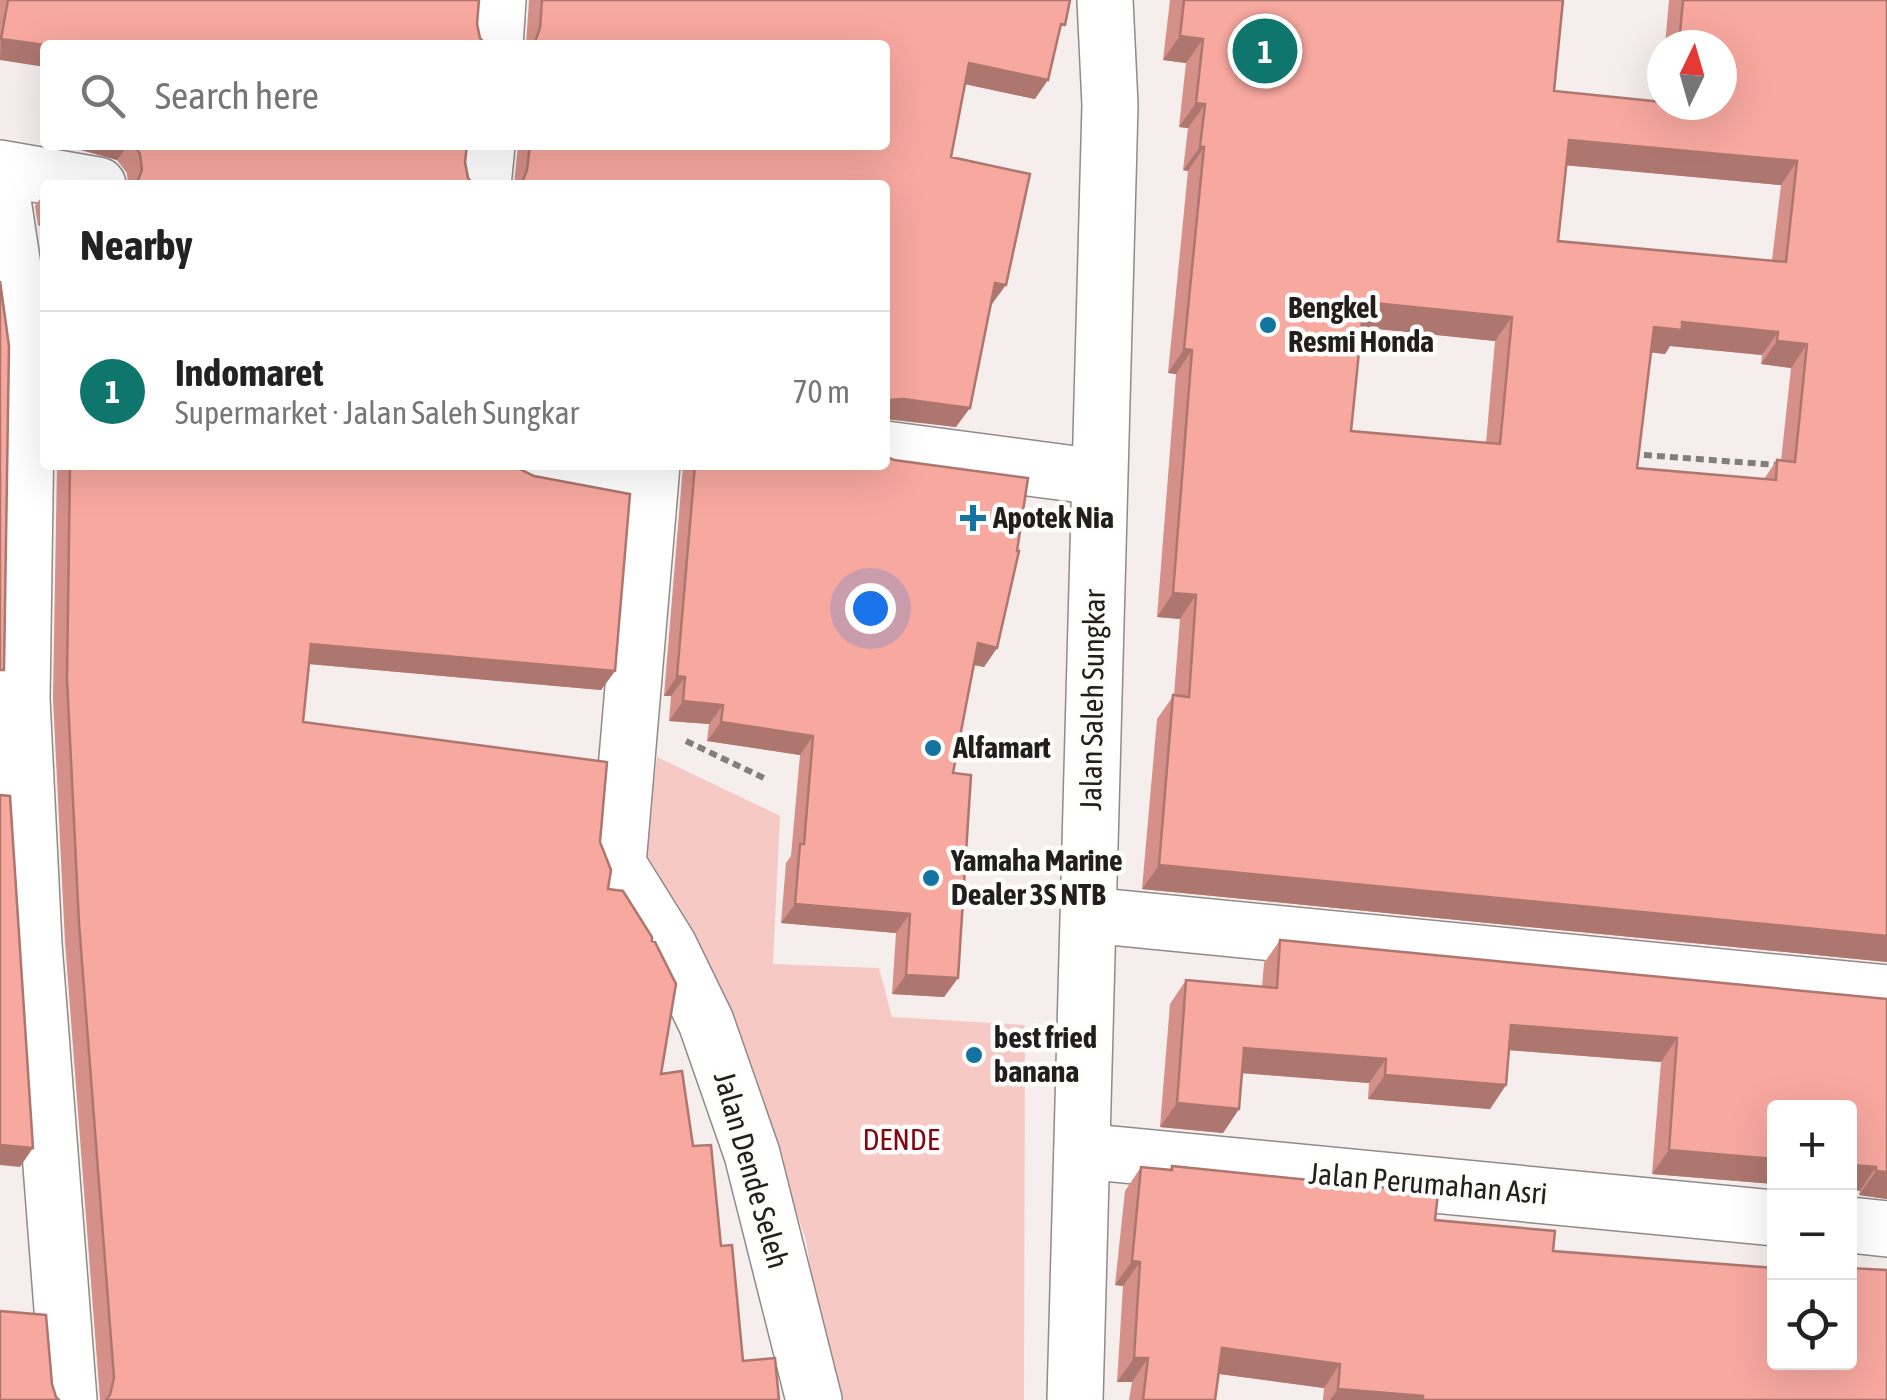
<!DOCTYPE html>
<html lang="en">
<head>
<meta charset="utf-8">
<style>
	body { margin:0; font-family:"Asap Condensed",sans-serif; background:#f6f6f6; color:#222 }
	.controls { position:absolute; right:30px; bottom:30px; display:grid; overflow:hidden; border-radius:10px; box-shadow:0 10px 40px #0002 }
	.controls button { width:90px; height:90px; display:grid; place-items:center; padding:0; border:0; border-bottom:2px solid #e0e0e0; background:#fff; color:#222; font:50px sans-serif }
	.compass { position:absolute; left:1647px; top:30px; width:90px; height:90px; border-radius:50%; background:#fff; box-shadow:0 10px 40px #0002; rotate:5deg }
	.you { position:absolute; left:870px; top:608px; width:35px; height:35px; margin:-25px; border:8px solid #fff; border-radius:50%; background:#1a73e8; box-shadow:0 0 0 15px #1a73e833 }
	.badge { display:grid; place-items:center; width:65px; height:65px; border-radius:50%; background:#0f766e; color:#fff; font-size:32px; font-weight:700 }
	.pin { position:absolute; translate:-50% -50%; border:5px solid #fff; box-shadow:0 2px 10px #0006 }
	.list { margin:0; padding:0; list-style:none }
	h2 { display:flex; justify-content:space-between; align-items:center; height:130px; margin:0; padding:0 40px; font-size:42px }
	h2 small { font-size:32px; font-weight:400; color:#767676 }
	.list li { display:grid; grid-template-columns:65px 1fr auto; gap:30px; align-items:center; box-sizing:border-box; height:160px; padding:0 40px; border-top:2px solid #e0e0e0 }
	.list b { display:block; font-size:38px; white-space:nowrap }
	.list p { margin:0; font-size:32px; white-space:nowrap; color:#767676 }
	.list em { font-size:32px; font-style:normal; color:#767676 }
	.icon { flex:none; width:55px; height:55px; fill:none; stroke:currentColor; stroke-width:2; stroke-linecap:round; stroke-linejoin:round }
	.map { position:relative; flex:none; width:1887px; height:1400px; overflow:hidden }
	.search { position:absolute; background:#fff; box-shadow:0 10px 40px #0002; left:40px; top:40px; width:850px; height:110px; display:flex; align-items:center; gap:25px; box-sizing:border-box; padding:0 35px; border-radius:10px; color:#767676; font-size:38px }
	.panel { position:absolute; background:#fff; box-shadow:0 10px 40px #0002; left:40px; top:180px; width:850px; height:290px; border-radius:10px }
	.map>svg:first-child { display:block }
	.green { fill:#f6c9c4 }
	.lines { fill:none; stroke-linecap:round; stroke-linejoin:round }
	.minor-casing { stroke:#918a89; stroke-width:58 }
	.trunk-casing { stroke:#918a89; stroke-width:58 }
	.path { stroke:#827e7d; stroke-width:6; stroke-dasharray:8 5; stroke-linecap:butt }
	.minor { stroke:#fff; stroke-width:55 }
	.trunk { stroke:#fff; stroke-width:55 }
	.wall { fill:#d49089; fill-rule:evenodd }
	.shaded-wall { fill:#ad766f }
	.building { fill:#f7a89f; stroke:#ad766f; stroke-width:2.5; fill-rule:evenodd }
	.poi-dot { fill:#1474a1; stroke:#fefdfc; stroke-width:4 }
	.labels { text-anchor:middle; stroke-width:9; stroke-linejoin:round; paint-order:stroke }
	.poi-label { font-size:30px; font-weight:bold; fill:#211e1e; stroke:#fefdfc; text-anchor:start }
	.street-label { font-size:30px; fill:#211e1e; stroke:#fefdfc }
	.park-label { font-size:30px; fill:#7f0810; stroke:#fefdfc }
</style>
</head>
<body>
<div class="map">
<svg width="1887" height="1400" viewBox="0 0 1887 1400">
	<rect width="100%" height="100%" fill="#f5eeed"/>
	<path class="green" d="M657 757 780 816 773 964 879 968 892 1017 1025 1025 1024 1400H830L806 1240 725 1007 644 856Z"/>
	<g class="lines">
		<g class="minor-casing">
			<path id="minor" d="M495 45 498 0
				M0 168 98 185
				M0 180 27 360 22 699 34 944 69 1400
				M483 185 487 145
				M885 449 1097 477
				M527 465 649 488
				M652 465 618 864 669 946 706 1022 752 1154 814 1400
				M1089 915 1887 993
				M1082 1151 1774 1218
				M1850 1225 1887 1229"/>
		</g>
		<g class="trunk-casing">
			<path id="trunk" d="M1075 1400 1110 105 1105 0"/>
		</g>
		<path class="path" d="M1631 454 1778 465
			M686 741 766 779"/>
		<use href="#minor" class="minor"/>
		<use href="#trunk" class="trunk"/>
	</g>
	<path class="wall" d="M0 0H479L45 45 0 60Z
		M529 0H1070L1035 99 965 84 951 157 992 304H991L956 427 889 418 885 185H514L518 145H885V45H526Z
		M1170 0H1563L1554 91 1659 101 1662 70V105H1722V45H1665L1669 0H1887V962L1142 889 1157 719 1174 695 1180 619 1157 617 1176 374 1168 373 1188 171 1183 170 1188 128 1179 127 1186 63 1163 60ZM1566 165 1781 185 1772 260 1558 241ZM1361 327 1495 341 1486 443 1351 431ZM1670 346 1762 355 1761 364 1791 368 1781 461 1777 460 1764 479 1637 468 1651 352 1665 354Z
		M82 145H467L465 162 468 178 474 185H128L127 173 117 160 81 150Z
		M45 192V227L38 225 35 206Z
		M57 465H517L615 671 601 690 309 664 303 722 600 842 608 889 661 1074 693 1146 721 1246 743 1361 779 1400H100L65 942 53 698Z
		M683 465H885L997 648 984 667 974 665 953 773 958 978 944 997 892 994 896 933 781 923 786 863 791 856 800 755 707 741 709 724 669 721 671 696H664Z
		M1280 940 1887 999V1199L1859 1195 1860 1191 1774 1108V1184L1652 1174 1661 1062 1509 1050 1506 1085 1490 1109 1368 1099 1369 1083 1242 1073 1239 1109 1223 1133 1160 1127 1170 1004 1186 980 1262 987 1264 963Z
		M1172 1166 1435 1220 1553 1251 1887 1400H1323L1324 1388 1219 1374 1215 1400H1129L1132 1382H1117L1123 1286 1115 1285 1125 1191 1141 1167 1169 1170Z"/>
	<path class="shaded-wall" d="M1180 36 1203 39 1186 63 1163 60Z
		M1 39 45 45V67L0 60Z
		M969 63 1048 80 1035 99 955 82Z
		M1196 103 1205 104 1188 128 1179 127Z
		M1569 140 1797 161 1781 185 1552 164Z
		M85 145H128L117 160 81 150Z
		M1200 147H1204L1188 171 1183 170Z
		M45 216V227L38 225Z
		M995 283 1006 285 992 304 981 302Z
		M1364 302 1512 317 1495 341 1347 326Z
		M1682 322 1778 332 1762 355 1670 346 1665 354 1637 351 1654 327Z
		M1777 341 1807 344 1791 368 1761 364Z
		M1184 349 1192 350 1176 374 1168 373Z
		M903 399 970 408 956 427 885 419V402L888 400Z
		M1173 593 1196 595 1180 619 1157 617Z
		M978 643 997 648 984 667 964 663Z
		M311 644 615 671 601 690 298 663Z
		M677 676 685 677 671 696H664Z
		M683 701 723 705 709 724 669 721Z
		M721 722 813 736 800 755 707 741Z
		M1159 865 1887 936V962L1142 889Z
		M795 904 910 914 896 933 781 923Z
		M906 975 958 978 944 997 892 994Z
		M1511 1025 1677 1038 1661 1062 1494 1049Z
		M1244 1048 1386 1059 1369 1083 1227 1072Z
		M1385 1075 1506 1085 1490 1109 1368 1099Z
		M1177 1103 1239 1109 1223 1133 1160 1127Z
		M0 1145 33 1148 20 1167 0 1165Z
		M1669 1150 1774 1159V1184L1652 1174Z
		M1850 1165 1876 1167 1860 1191 1850 1190Z
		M1876 1171 1887 1172V1199L1859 1195Z
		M1132 1261 1140 1262 1123 1286 1115 1285Z
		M1222 1348 1340 1364 1324 1388 1205 1372Z
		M1134 1358H1148L1132 1382H1117Z
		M1338 1389 1423 1396 1421 1400H1330Z"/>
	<path class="building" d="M8 0H479L477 24 480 38 486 45H45L1 39Z
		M542 0H1070L1065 25 1061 24 1048 80 969 63 951 157 1030 174 1006 285 995 283 970 408 903 399 888 400 885 402V185H521L527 170 530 145H885V45H532L535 42 540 28Z
		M1184 0H1563L1554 91 1662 102V105H1722V45H1679L1683 0H1887V936L1159 865 1173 695 1189 697 1196 595 1173 593 1192 350 1184 349 1204 147H1200L1205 104 1196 103 1203 39 1180 36ZM1569 140 1797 161 1786 262 1558 241ZM1364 302 1512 317 1500 444 1351 431ZM1682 322 1778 332 1777 341 1807 344 1795 462 1777 460 1776 480 1637 468 1654 327 1682 330Z
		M134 145H467L465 162 468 178 474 185H136L142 170 140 154Z
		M0 281 9 346 4 670H0Z
		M885 456 894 460 1028 478 1017 551H1019L997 648 978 643 953 773 971 775 958 978 906 975 910 914 795 904 800 844H804L813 736 721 722 723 705 683 701 685 677 677 676 695 465H885Z
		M70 465H517L520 469 534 476 630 494 615 671 311 644 303 722 607 762 600 842 611 870 608 889 623 891 652 937V941L655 942 676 984 661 1074 682 1071 693 1146 711 1145 721 1246 732 1245 743 1361 775 1358 779 1400H106L110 1395 114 1378 79 923 67 679Z
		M0 795 10 796 33 1148 0 1145Z
		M1280 940 1887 999V1172L1876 1171V1167L1850 1165V1108H1774V1159L1669 1150 1677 1038 1511 1025 1506 1085 1385 1075 1386 1059 1244 1048 1239 1109 1177 1103 1186 980 1277 988Z
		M1172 1166 1438 1193 1435 1220 1555 1231 1553 1251 1774 1268V1362H1850V1268L1887 1270V1400H1423V1396L1338 1389 1340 1364 1222 1348 1215 1400H1143L1148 1358H1134L1140 1262 1132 1261 1141 1167 1172 1170Z
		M0 1311 46 1315 52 1384 56 1397 59 1400H0Z"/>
	<g class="poi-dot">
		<circle cx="1268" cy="325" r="10"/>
		<path d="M968 503h10v10h10v10h-10v10h-10v-10h-10v-10h10z"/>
		<circle cx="933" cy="748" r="10"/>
		<circle cx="931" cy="878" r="10"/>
		<circle cx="974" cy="1055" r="10"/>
	</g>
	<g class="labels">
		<g class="poi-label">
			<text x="1288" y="318">Bengkel<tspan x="1288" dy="34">Resmi Honda</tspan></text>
			<text x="993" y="528">Apotek Nia</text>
			<text x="953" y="758">Alfamart</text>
			<text x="951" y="871">Yamaha Marine<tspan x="951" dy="34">Dealer 3S NTB</tspan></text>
			<text x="994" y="1048">best fried<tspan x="994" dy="34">banana</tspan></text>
		</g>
		<g class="street-label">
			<text transform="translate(1093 700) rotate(-89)" y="10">Jalan Saleh Sungkar</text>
			<text transform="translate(751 1170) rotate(74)" y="10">Jalan Dende Seleh</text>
			<text transform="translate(1428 1184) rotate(5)" y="10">Jalan Perumahan Asri</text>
		</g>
		<g class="park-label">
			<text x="901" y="1150">DENDE</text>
		</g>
	</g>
</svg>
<div class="controls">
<button>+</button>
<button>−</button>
<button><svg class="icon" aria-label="locate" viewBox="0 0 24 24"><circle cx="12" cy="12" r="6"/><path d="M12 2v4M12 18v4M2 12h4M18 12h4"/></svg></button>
</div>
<svg class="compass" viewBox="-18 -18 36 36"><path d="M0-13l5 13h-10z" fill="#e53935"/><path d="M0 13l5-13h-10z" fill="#767676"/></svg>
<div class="you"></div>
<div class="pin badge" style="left:1265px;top:51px">1</div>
<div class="search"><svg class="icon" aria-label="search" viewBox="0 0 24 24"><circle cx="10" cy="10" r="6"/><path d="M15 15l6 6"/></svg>Search here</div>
<section class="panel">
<h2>Nearby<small></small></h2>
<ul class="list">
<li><span class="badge">1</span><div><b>Indomaret</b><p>Supermarket · Jalan Saleh Sungkar</p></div><em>70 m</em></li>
</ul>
</section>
</div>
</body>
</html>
